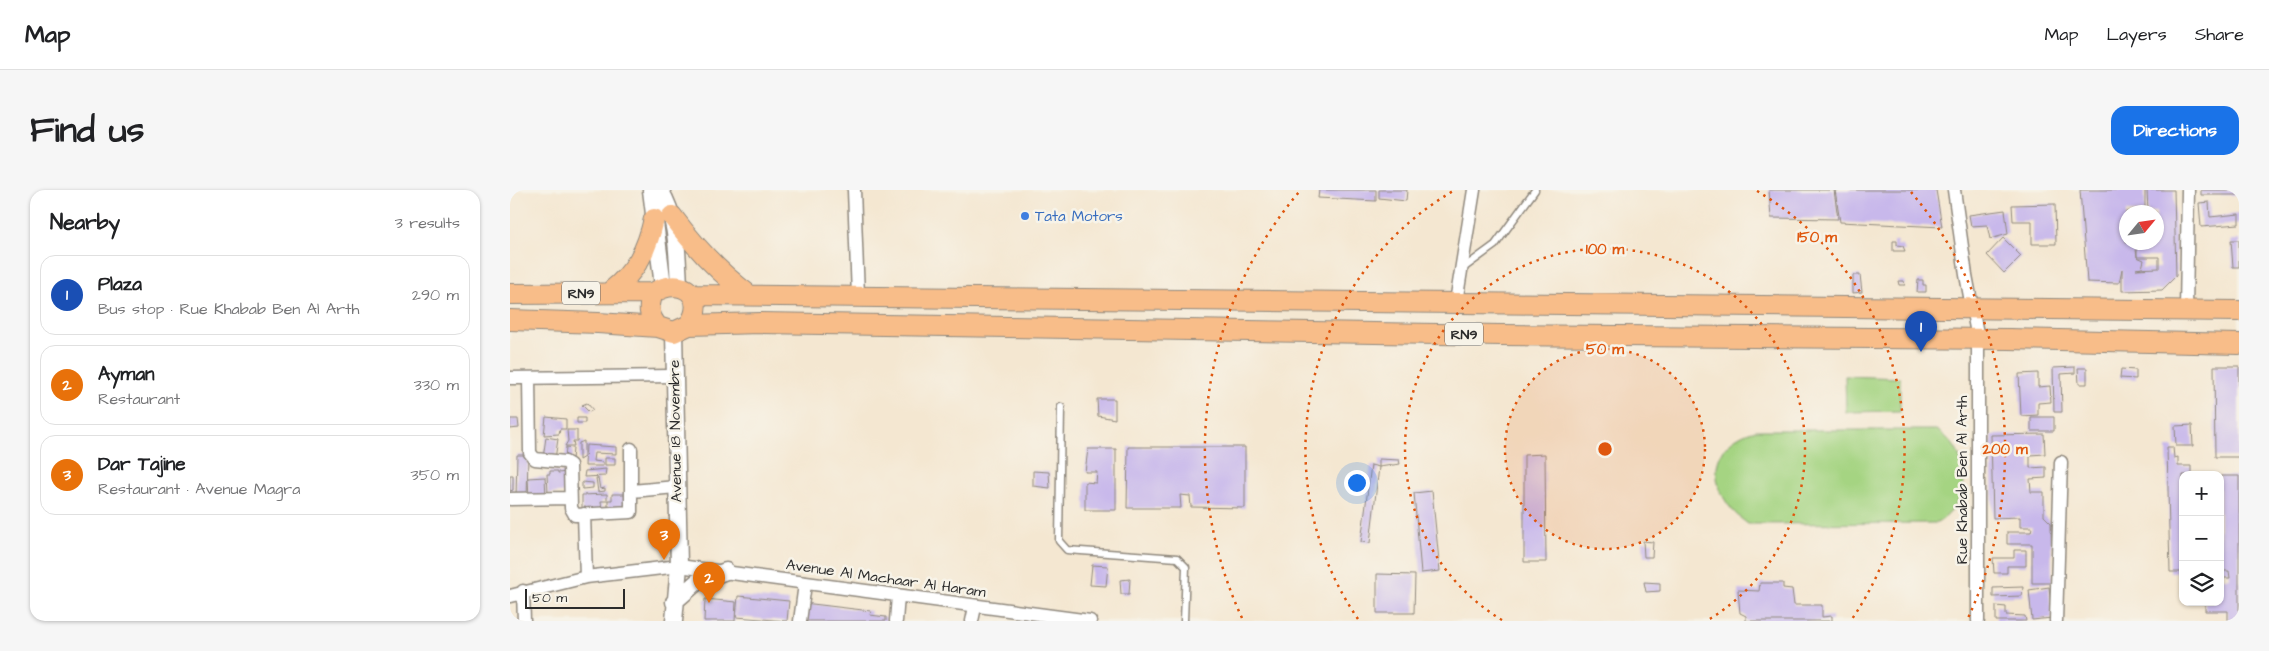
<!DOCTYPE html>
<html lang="en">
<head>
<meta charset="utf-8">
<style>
	body { margin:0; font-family:"Architects Daughter",sans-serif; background:#f6f6f6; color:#202124 }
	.controls { position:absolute; right:15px; bottom:15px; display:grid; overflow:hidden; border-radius:10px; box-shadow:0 1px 4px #0004 }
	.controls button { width:45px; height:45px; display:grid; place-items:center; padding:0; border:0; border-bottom:1px solid #e0e0e0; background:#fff; color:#202124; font:25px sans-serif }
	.compass { position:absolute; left:1609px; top:15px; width:45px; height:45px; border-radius:50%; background:#fff; box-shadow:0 1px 4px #0004; rotate:61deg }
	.scale { position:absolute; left:15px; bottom:12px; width:100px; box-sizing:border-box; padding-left:5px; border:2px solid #2b2b2b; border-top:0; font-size:14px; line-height:18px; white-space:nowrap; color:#2b2b2b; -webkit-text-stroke:4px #f7f3e8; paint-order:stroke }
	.you { position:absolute; left:846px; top:292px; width:18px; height:18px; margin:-12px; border:4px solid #fff; border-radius:50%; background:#1a73e8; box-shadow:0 0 0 8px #1a73e833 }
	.badge { display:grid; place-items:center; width:32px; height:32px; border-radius:50%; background:#1a73e8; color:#fff; font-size:16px; font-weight:700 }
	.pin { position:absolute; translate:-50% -41px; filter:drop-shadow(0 1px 2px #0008) }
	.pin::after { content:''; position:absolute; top:26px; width:18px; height:15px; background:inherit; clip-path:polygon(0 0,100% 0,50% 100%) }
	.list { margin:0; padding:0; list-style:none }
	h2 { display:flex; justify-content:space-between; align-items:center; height:65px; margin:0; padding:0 20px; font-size:21px }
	h2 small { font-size:16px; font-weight:400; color:#757577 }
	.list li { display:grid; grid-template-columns:32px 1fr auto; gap:15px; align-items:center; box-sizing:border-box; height:80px; margin:0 10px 10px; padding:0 10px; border:1px solid #e0e0e0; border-radius:15px }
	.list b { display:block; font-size:19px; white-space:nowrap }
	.list p { margin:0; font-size:16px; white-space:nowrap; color:#757577 }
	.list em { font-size:16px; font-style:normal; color:#757577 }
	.icon { flex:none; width:28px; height:28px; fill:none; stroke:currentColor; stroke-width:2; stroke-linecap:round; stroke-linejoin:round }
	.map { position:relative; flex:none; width:1729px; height:431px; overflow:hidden; border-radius:15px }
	header { display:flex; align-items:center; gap:30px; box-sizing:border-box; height:70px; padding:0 25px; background:#fff; border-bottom:1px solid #e0e0e0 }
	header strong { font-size:24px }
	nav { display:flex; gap:28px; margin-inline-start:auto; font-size:18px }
	.intro { display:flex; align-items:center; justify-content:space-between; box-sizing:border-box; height:120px; padding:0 30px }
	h1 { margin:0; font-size:35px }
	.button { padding:12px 22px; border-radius:15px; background:#1a73e8; color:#fff; font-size:18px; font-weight:700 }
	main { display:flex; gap:30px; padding:0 30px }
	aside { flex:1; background:#fff; border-radius:15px; box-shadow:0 1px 4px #0004 }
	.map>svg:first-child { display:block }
	.green { fill:#a5d482; stroke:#688056 }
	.building { fill:#c8b8eb; fill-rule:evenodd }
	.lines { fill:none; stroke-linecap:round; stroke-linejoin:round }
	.service-casing { stroke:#90897e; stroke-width:9 }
	.minor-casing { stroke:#90897e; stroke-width:15 }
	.tertiary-casing { stroke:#90897e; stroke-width:19 }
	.primary-casing { stroke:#90897e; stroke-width:22 }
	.service { stroke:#fff; stroke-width:6 }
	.minor { stroke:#fff; stroke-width:12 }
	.tertiary { stroke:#fff; stroke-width:16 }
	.primary { stroke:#f8bd89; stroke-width:20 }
	.ring { fill:none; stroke:#df570e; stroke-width:2.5; stroke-dasharray:2.5 5 }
	.shop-dot { fill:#3f7fe0; stroke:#f7f3e8; stroke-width:2 }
	.labels { text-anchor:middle; stroke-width:5; stroke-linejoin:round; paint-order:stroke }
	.shield { fill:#f7f3e8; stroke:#686764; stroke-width:1 }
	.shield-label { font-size:14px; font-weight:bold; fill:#2b2b2b }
	.shop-label { font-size:15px; fill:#366cbe; stroke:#f7f3e8; text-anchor:start }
	.street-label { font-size:15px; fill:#2b2b2b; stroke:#f7f3e8 }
	.centre { fill:#df570e; stroke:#f7f3e8; stroke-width:2.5 }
	.ring-label { font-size:15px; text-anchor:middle; font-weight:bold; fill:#df570e; stroke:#f7f3e8; stroke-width:5; stroke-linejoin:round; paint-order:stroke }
</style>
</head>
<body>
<header>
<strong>Map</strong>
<nav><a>Map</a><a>Layers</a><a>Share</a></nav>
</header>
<div class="intro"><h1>Find us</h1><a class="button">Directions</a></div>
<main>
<aside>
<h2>Nearby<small>3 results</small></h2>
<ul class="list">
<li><span class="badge" style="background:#1a4fb4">1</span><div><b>Plaza</b><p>Bus stop · Rue Khabab Ben Al Arth</p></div><em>290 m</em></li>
<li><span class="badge" style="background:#e8710a">2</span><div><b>Ayman</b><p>Restaurant</p></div><em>330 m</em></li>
<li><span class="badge" style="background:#e8710a">3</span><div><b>Dar Tajine</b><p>Restaurant · Avenue Magra</p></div><em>350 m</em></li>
</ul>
</aside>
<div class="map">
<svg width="1729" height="431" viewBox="0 0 1729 431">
	<rect width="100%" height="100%" fill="#f7f3e8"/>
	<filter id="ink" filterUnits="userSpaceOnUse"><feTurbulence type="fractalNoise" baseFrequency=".02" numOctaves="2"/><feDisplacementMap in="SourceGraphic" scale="10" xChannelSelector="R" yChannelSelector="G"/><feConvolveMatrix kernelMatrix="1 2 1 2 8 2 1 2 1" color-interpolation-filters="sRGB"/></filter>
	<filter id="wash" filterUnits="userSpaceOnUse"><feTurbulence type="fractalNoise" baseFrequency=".0096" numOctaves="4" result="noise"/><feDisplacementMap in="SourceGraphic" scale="20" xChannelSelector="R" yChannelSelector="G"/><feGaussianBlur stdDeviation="1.12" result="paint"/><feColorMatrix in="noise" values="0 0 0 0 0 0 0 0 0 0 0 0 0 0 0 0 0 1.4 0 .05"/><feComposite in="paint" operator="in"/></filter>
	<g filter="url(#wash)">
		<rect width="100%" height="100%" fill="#f4e7d1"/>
		<path class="green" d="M1335 186 1390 188V221L1336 222Z
			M1246 240H1426C1462 260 1463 312 1427 333L1238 334C1198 306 1192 254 1246 240Z"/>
		<g id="blocks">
			<path class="building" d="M809 0H866V11L808 8Z
				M869 0H897L896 11 869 8Z
				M1259 0H1324L1328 29 1261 28Z
				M1325 0H1426L1432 37 1330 32Z
				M1570 0H1635V22H1616V52H1625L1627 67V52H1646V22H1638L1637 0H1664L1666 86 1652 100 1612 101V79L1609 93 1577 92ZM1627 67H1649V78L1626 79 1632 78 1634 70Z
				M1691 0H1729V5H1691Z
				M1699 12 1700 27 1729 24V34L1691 37 1689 13Z
				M1545 14 1546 54H1522V31H1503L1502 15Z
				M1495 20 1498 44 1480 49 1477 35 1461 36 1459 25Z
				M1493 48 1511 66 1494 83 1477 65Z
				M1721 50H1729V77H1723Z
				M1383 51H1387V55L1393 56 1395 61H1383Z
				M1343 85H1350L1352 102 1343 103Z
				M1408 90H1413V95H1416V102H1407Z
				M1388 91H1394L1395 95H1389Z
				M1704 176H1729V267H1705Z
				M1565 177V183L1551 184 1552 222H1544L1543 178Z
				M1568 178H1577V194H1569Z
				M1611 179 1626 180V189L1610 188Z
				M1528 183V197L1540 196 1541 212 1528 213V225L1511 226 1509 184Z
				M587 209H605V229L588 226Z
				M77 213 83 220 79 222 72 215Z
				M36 227 56 229V239H50L49 244 34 245Z
				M1521 227H1544V241H1521Z
				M67 228H75V233H67Z
				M0 229H8L9 238 0 239Z
				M1682 235 1683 256H1666L1665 236Z
				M57 240H67V251H63L64 256H55L58 251Z
				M1534 244 1535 264 1520 265V278L1536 277V288L1520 289 1521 302H1534V326L1541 333 1542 393H1522V354H1497V342H1521L1522 337H1510V327L1483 328 1481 245Z
				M36 247 48 249 45 269 33 268Z
				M74 251V267L69 270V253Z
				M76 255 106 257V264L84 263 83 271 93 272V276H75Z
				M56 257 63 258 62 270 55 269Z
				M618 257H735V318L681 317 680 306 670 305 671 318H617Z
				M1657 257H1663L1664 268 1668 267V276H1681V285H1673V382H1660Z
				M578 259H606V320H575V292L586 293 587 282H575Z
				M1035 264 1036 372H1014V265Z
				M7 265H18L17 307H6Z
				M95 268H105V275H95Z
				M869 269 889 270 890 274 869 277Z
				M861 275 869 277 860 353 851 352Z
				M96 279 95 286 74 287 75 281Z
				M40 281H48V283L57 282 58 302 38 304 37 284H40Z
				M523 281 539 282 540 298 523 296Z
				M0 285H3V300L0 301Z
				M1710 286H1729V431H1718V421H1695V412H1710V388H1720L1719 381H1710Z
				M35 287 36 307 19 308 18 288Z
				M86 288H88L90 299 95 298V301L88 302Z
				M72 292 83 293V298L72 299Z
				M922 301 930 381 911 383 904 303Z
				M97 304V311H91L92 321 72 322V305Z
				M102 304H118V323H98V310H102Z
				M1133 351 1143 352 1142 367H1134Z
				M1504 360H1516V376H1497V383H1484L1483 368H1504Z
				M582 375 598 376 596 396 580 395Z
				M867 384 905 385 904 423H867Z
				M620 389 619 404H611L610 390Z
				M1134 392 1150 393V401L1136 402Z
				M1250 393H1273V398L1282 399 1284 415H1312V427L1322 426V431H1236V426L1230 423 1228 400 1249 401Z
				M1513 397 1512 406 1483 407V398Z
				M1539 397 1542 428 1522 430 1519 400Z
				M228 406 279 411 277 431 226 427Z
				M195 409 226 412 225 431H194Z
				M294 413 361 421 360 425 376 427V431H292Z
				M1486 416 1496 417V425L1515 426 1516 431H1486Z"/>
		</g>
	</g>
	<g filter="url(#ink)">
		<use href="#blocks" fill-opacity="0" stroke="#90897e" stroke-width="1"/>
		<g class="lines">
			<g class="service-casing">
				<path id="service" d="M952 79 985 55 1025 0
					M551 217 549 351 557 360 667 368 676 377 674 431"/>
			</g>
			<g class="minor-casing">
				<path id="minor" d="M344 0 348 106
					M1444 0 1456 85 1468 149V431
					M946 112 964 0
					M1676 120 1678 0
					M0 188 163 186
					M19 188 20 263 25 269 55 272 60 275 61 318 65 325 121 322V259
					M122 301 166 297
					M0 309 60 308
					M74 324 76 387
					M13 401 14 431
					M0 406 76 387 169 376 580 431
					M290 431 295 394
					M386 431 388 406
					M462 431 465 417
					M1546 431 1551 272"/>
			</g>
			<g class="tertiary-casing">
				<path id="tertiary" d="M141 0 153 96
					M150 0C168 29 167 62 169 95
					M164 412 187 392 216 381
					M164 431 169 376 164 142"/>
			</g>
			<g class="primary-casing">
				<path id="primary" d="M162 26C185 57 208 82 239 105
					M100 102C126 82 137 60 144 29
					M143 103C138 117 138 126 148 137
					M0 104 143 103C173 84 198 108 179 135L164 142 148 137 88 133 0 130
					M182 105 1729 121
					M179 135 250 133 991 145 1499 149 1729 154"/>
			</g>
			<use href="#service" class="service"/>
			<use href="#minor" class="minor"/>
			<use href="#tertiary" class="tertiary"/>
			<use href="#primary" class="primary"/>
		</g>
	</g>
	<circle cx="1095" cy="259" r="100" fill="#df570e" fill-opacity=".12"/>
	<g class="ring">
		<circle cx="1095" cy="259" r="100"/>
		<path d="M992 430A200 200 0 1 1 1198 430"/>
		<path d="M848 429A300 300 0 0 1 943 1M1247 1A300 300 0 0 1 1342 429"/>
		<path d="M732 428A400 400 0 0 1 789 2M1401 2A400 400 0 0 1 1458 428"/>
	</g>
	<circle class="shop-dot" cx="515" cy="26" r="5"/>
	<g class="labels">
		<g class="shield">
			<rect x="52" y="91.5" width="38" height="23" rx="4"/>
			<rect x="935" y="132.5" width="38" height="23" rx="4"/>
		</g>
		<g class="shield-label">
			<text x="71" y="108">RN9</text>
			<text x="954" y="149">RN9</text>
		</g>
		<g class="shop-label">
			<text x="525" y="31">Tata Motors</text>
		</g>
		<g class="street-label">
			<text transform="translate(165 241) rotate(-91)" y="5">Avenue 18 Novembre</text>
			<text transform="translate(1452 290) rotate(-90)" y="5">Rue Khabab Ben Al Arth</text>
			<text transform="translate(376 388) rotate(8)" y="5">Avenue Al Machaar Al Haram</text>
		</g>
	</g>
	<circle cx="1095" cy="259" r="8" class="centre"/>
	<g class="ring-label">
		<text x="1307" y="52">150 m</text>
		<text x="1095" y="64">100 m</text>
		<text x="1095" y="164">50 m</text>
		<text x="1495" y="264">200 m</text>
	</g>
</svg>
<div class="controls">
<button>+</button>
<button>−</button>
<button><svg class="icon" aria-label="layers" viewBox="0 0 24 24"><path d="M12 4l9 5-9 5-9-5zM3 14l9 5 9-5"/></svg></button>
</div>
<svg class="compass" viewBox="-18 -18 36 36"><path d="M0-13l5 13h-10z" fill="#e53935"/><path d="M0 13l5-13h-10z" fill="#757577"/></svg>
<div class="scale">50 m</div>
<div class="you"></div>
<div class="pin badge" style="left:1411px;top:162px;background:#1a4fb4">1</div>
<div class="pin badge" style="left:199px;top:413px;background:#e8710a">2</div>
<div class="pin badge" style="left:154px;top:370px;background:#e8710a">3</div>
</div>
</main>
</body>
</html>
